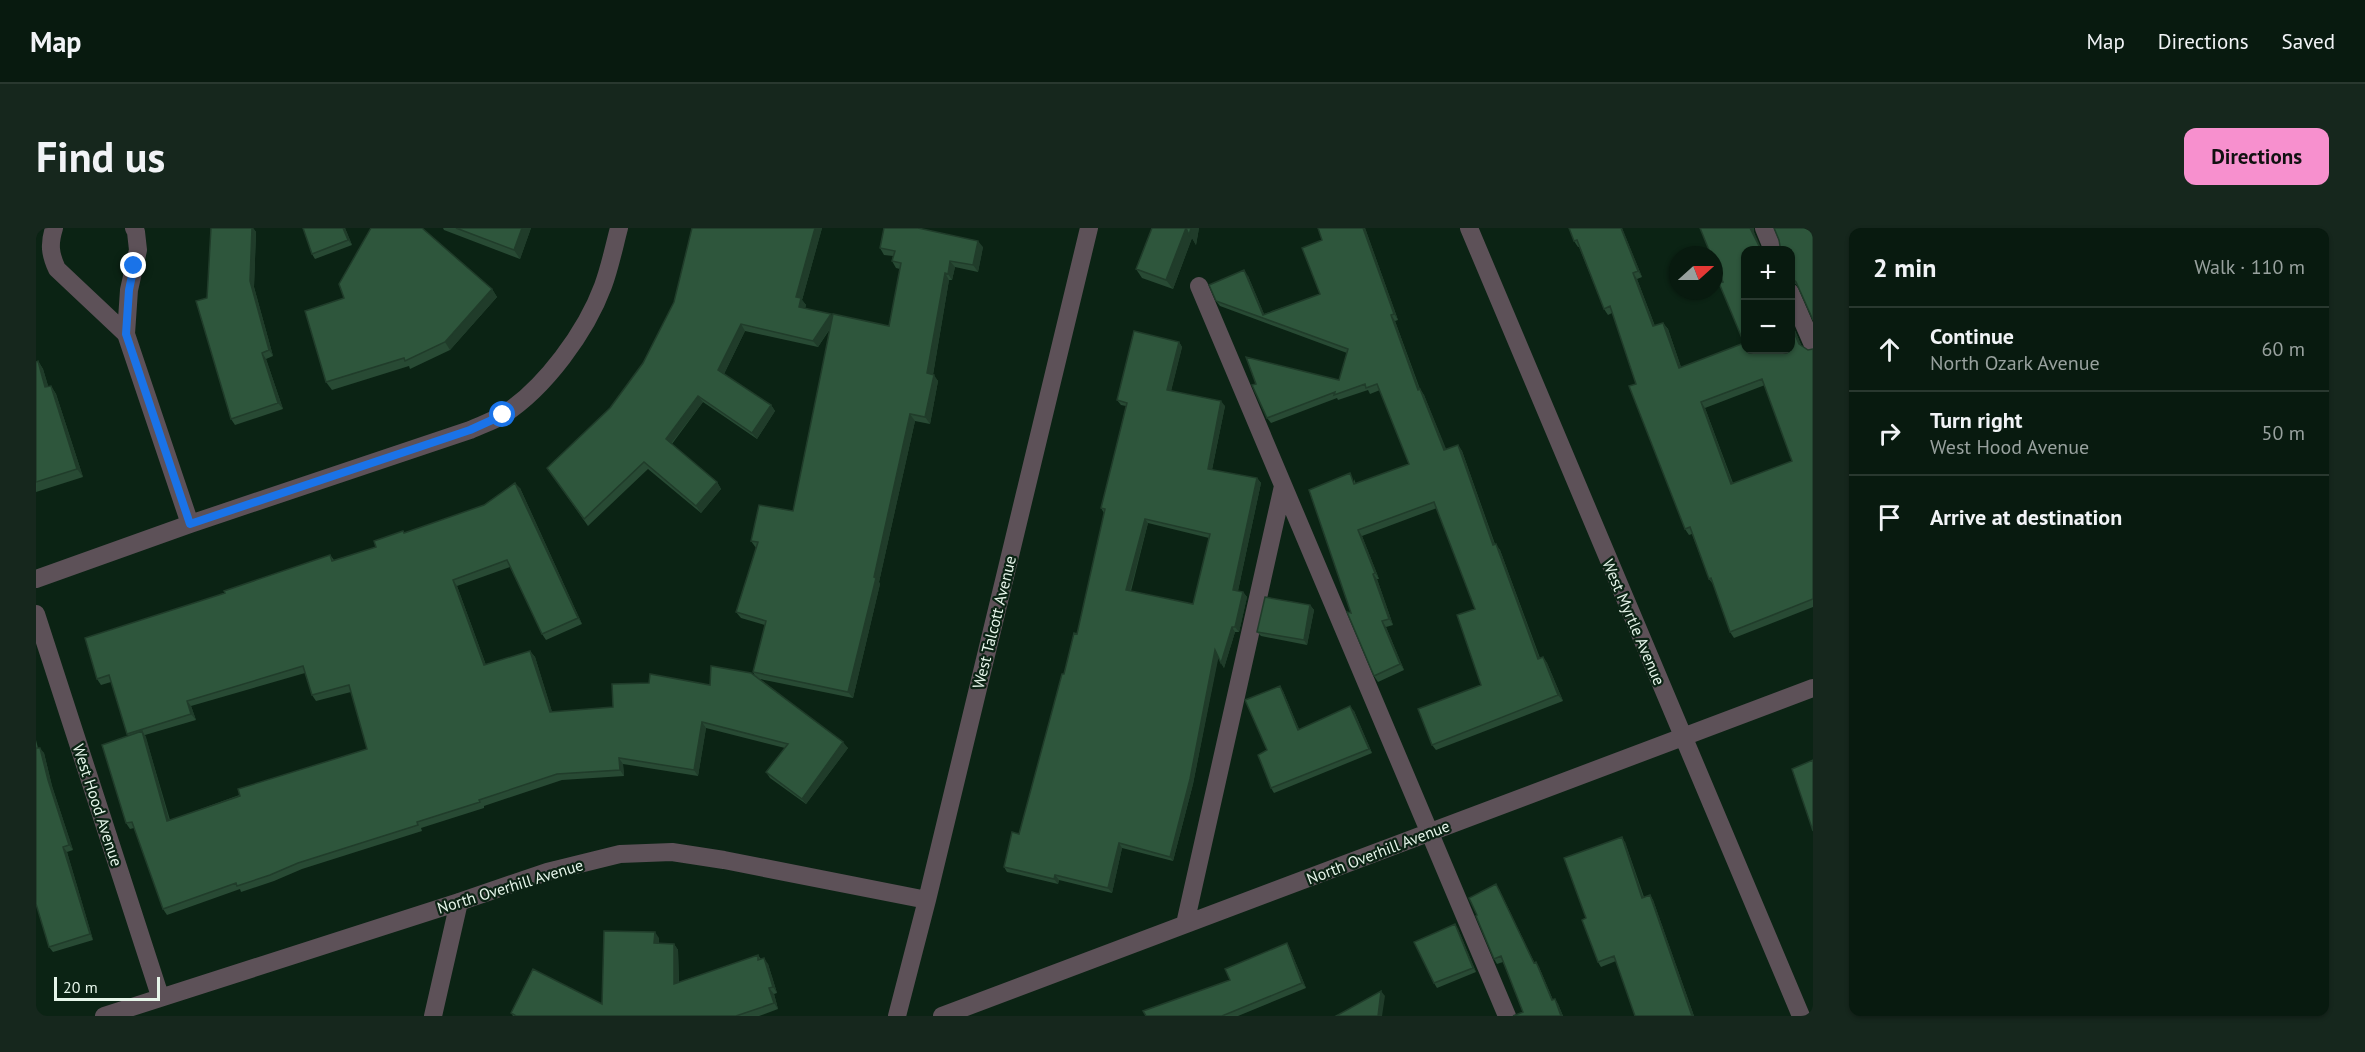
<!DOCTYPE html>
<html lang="en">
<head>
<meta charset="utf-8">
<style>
	body { margin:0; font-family:"PT Sans",sans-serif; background:#16271d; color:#f1f3f6 }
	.controls { position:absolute; right:18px; top:18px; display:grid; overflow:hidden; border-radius:12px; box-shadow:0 2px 4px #0004 }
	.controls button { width:54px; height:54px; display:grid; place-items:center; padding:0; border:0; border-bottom:2px solid #29382f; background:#081a0f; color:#f1f3f6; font:30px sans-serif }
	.compass { position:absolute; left:1633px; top:18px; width:54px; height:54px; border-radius:50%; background:#081a0f; box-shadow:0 2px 4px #0004; rotate:69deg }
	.scale { position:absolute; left:18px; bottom:15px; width:106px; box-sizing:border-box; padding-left:6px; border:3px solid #e6f5ea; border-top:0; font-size:16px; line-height:21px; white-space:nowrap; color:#e6f5ea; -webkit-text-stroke:4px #0b2314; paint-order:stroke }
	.stop { position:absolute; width:18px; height:18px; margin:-14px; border:4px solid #1a73e8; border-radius:50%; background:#fff }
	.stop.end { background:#1a73e8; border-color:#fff; box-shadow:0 2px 6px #0008 }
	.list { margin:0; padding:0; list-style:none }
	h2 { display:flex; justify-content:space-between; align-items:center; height:78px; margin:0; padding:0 24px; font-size:26px }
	h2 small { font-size:20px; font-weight:400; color:#98a19e }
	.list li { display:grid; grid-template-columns:39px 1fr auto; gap:18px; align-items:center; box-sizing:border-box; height:84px; padding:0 24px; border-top:2px solid #29382f }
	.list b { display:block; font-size:22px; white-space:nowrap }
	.list p { margin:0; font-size:20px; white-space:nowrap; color:#98a19e }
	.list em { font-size:20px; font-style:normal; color:#98a19e }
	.icon { flex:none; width:33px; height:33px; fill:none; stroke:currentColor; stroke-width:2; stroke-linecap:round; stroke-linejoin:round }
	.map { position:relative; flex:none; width:1777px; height:788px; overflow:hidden; border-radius:12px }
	header { display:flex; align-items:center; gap:36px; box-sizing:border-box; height:84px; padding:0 30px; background:#081a0f; border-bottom:2px solid #29382f }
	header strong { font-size:28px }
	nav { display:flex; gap:33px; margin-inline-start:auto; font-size:21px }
	.intro { display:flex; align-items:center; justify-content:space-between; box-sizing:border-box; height:144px; padding:0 36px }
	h1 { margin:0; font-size:42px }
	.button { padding:15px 27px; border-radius:12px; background:#f790ce; color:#111; font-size:21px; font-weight:700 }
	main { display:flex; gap:36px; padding:0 36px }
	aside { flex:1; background:#081a0f; border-radius:12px; box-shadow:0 2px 4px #0004 }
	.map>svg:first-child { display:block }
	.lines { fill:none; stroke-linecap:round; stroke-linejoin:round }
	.minor { stroke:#5d5158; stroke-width:18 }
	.wall { fill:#284a34; fill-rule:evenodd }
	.shaded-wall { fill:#203c2a }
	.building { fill:#2e563c; stroke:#203c2a; stroke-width:1.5; fill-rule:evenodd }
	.route { stroke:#1a73e8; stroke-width:8 }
	.labels { text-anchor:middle; stroke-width:4.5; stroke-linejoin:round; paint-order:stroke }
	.street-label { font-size:16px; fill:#e6f5ea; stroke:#0b2314 }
</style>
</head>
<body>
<header>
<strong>Map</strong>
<nav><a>Map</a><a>Directions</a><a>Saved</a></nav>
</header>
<div class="intro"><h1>Find us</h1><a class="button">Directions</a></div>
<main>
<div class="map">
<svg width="1777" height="788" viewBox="0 0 1777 788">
	<rect width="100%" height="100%" fill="#0b2314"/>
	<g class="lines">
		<path class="minor" d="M18 0C13 16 14 26 21 41L90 106
			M98 0 100 4 102 22 93 62 90 106 154 296
			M1433 0 1765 788
			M1728 0 1737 22
			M1163 58 1471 788
			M1754 64 1777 117
			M0 351 154 296 434 202C445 197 457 193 467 187 509 160 550 104 567 58 574 39 578 19 583 0
			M0 386 124 768
			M1149 696 1247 258
			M68 788 423 674 511 644 584 626 636 624 688 632 891 672
			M397 788 423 674
			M861 788 891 672 1053 0
			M906 788 1777 460"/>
	</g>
	<path class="wall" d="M175 0H217L220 4 218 59 237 128 230 131 247 181 199 197 195 191 171 70Z
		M309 0 316 17 279 31 276 26Z
		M407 0H495L484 31 408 2Z
		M656 0H786L766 72 770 77 769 80 797 88 853 98 864 41 860 40 856 33 857 28 848 27 844 20 947 19 942 44 919 39 916 52H913L897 147 902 153 894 196 879 193 843 354 844 356 817 470 724 451 812 520 770 576 734 550 730 544 749 520 670 500 662 548 587 536 588 548 526 552 448 578V580L385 600 386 603 266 641 238 653 205 664 204 661 131 687 127 681 98 600 94 601 90 595 92 508 75 454 65 457 61 451 189 365 294 327 298 332 340 319 369 305 448 277 484 260 546 396 510 412 506 406 474 339 421 358 450 437 494 423 499 429 516 484 577 479 719 448 717 444 729 397 705 390 700 384 720 320 715 313 757 283 794 101 782 119 709 103 688 146 735 177 739 183 721 211 667 174 636 216 681 254 685 261 665 285 612 241 552 298 511 240 574 180 607 135 638 74ZM269 445 276 467 280 473 315 464 331 521 134 592 109 507 160 492 155 478Z
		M1116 0H1163L1160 17 1156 10 1137 61 1106 50 1100 41Z
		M1282 0H1329L1362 92 1359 93 1384 161 1388 167 1410 222 1422 217 1426 223 1459 316 1464 322 1504 430 1507 429 1511 435 1527 473 1400 522 1396 517 1445 457 1439 381 1401 280 1326 308 1343 351H1341L1357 397 1350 399 1368 442 1342 454 1338 448 1315 385 1318 251 1320 256 1373 236 1344 162 1334 166 1332 162 1302 172 1301 170 1235 195 1231 190 1220 156 1303 152 1311 125 1184 78 1180 73 1212 48 1228 86 1284 66 1286 12Z
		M1533 0H1586L1606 49 1601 51 1619 98 1627 95 1632 101 1645 139 1708 115 1687 54 1664 0H1718V4L1755 122V93L1765 117 1772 122 1777 121V379L1698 410 1694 404 1677 356 1673 351 1656 306 1653 307 1649 301 1576 85 1572 87 1568 81 1543 19H1542L1538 13ZM1729 157 1756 233 1697 255 1669 180Z
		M1777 0 1762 58 1756 53H1755V22L1744 18 1743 12Z
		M456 61 461 69 414 122 374 141 373 138 296 162 290 154Z
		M1143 114 1146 119 1135 163 1189 178 1176 242 1221 250 1225 255 1202 363 1207 364 1211 369 1203 404H1199L1188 440 1182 429 1157 556 1137 633 1086 620 1076 665 1023 652 1022 656 971 644 968 639 983 606 1028 446 1041 406 1068 285 1065 280 1090 178 1085 177 1081 172ZM1112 295 1173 310 1157 376 1095 363Z
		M2 133 7 141 12 158H15L20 166 47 249 0 264V134Z
		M1274 377 1278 382 1271 417 1225 408 1221 404Z
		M1247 463 1263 501 1318 483 1336 525 1238 565 1235 560 1231 522Z
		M0 512 2 520 8 525 16 558 37 622 31 624 57 712 17 724 13 719 0 676Z
		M1589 614 1608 669 1614 667 1617 672 1658 788H1599L1580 733 1565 739 1562 734 1550 690Z
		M1463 661 1498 734H1500L1503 739 1517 772 1519 771 1522 776 1527 788H1477L1487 784 1467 734 1461 736 1458 731 1441 687Z
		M1419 696 1422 701 1440 744 1401 760 1398 755Z
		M623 710V716H638L642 722 643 754 722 727 725 731 732 736 741 765 738 766 742 781 723 788H477L475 785 566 776Z
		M1251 715 1254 721 1270 760 1202 788H1110L1194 752Z"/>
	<path class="shaded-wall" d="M216 0H217L220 4 218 59 237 128 233 122 214 53Z
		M307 0H309L316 17 312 12Z
		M486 0H495L484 31 478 22Z
		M779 0H786L766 72 770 77 768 86 763 79 760 69Z
		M1150 0H1163L1160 17 1156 10 1137 61 1130 52Z
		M1327 0H1329L1362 92 1358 86Z
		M1585 0H1586L1606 49 1602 43Z
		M1714 0H1718V4L1726 22H1725Z
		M942 13 947 19 942 44 937 37Z
		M914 33 919 39 916 52 912 46Z
		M1208 42 1212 48 1231 93 1227 87Z
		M909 45 913 52 896 152 891 145Z
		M1597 45 1601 51 1621 104 1617 98Z
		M456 61 461 69 414 122 409 114Z
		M795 86 799 92 782 119 777 113Z
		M1355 87 1359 93 1386 168 1382 162Z
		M1755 93 1767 121 1763 116 1755 97Z
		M1627 95 1632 101 1647 145 1643 140Z
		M705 96 709 103 687 148 682 142Z
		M1143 114 1146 119 1134 167 1131 162Z
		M226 125 230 131 247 181 242 175Z
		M2 133 7 141 15 167 9 159Z
		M898 147 902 153 894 196 889 189Z
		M15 158 20 166 47 249 41 241Z
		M1384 161 1388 167 1413 228 1408 222Z
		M662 168 667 174 634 217 630 211Z
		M1185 173 1189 178 1175 246 1172 241Z
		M1665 174 1669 180 1699 262 1695 256Z
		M735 177 739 183 721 211 716 205Z
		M874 186 879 193 843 354 844 356 817 470 812 464Z
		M1422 217 1426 223 1461 323 1457 317Z
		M1221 250 1225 255 1201 367 1197 362Z
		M681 254 685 261 665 285 660 278Z
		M479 255 484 260 546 396 542 390Z
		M1109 291 1112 295 1093 367 1090 362Z
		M1322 302 1326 308 1343 351 1339 345Z
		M1460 316 1464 322 1506 437 1502 431Z
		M1337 346 1341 351 1357 397 1353 391Z
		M417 352 421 358 452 443 448 437Z
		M1207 364 1211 369 1203 404 1199 399Z
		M1274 377 1278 382 1271 417 1268 412Z
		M1346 393 1350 399 1368 442 1364 436Z
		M1196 399 1199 404 1188 440 1185 435Z
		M1179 422 1183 427 1157 556 1137 633 1134 629Z
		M494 423 499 429 518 490 514 484Z
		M1507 429 1511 435 1527 473 1522 467Z
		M1244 458 1247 463 1265 507 1262 502Z
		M151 473 155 478 160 492 155 486Z
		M1314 478 1318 483 1336 525 1333 521Z
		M666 494 670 500 662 548 658 542Z
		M106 503 110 509 135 599 131 593Z
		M807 514 812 520 770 576 766 571Z
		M4 520 8 525 16 558 37 622 33 617 12 552Z
		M583 530 587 536 588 548 584 542Z
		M1586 609 1589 614 1609 675 1606 670Z
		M1083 615 1086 620 1076 665 1072 660Z
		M27 619 31 624 57 712 54 706Z
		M1019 647 1023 652 1022 656 1018 651Z
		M1460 656 1463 661 1501 740 1498 735Z
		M1614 667 1617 672 1658 788H1656Z
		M1419 696 1422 701 1440 744 1437 740Z
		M619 704 623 710V722L618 715Z
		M1251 715 1254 721 1270 760 1266 755Z
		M638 716 642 722 643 762 638 756Z
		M728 730 732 736 741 765 737 759Z
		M1500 734 1503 739 1519 777 1516 772Z
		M733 760 738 766 742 781 738 775Z
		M1345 763 1349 768 1346 788H1342Z
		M1519 771 1522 776 1527 788H1525Z"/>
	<path class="building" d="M175 0H216L214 53 233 122 226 125 242 175 195 191 160 73 171 70Z
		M267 0H307L312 12 276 26Z
		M335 0H386L456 61 409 114 369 133 368 130 290 154 269 83 308 70 303 56Z
		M420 0H486L478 22Z
		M656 0H779L760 69 765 70 763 79 795 86 777 113 705 96 682 142 735 177 716 205 662 168 630 211 681 254 660 278 608 234 548 291 511 240 574 180 607 135 638 74Z
		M848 0H882L942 13 937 37 914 33 912 46 909 45 891 145 898 147 889 189 874 186 838 349 840 350 812 464 717 444 730 393 700 384 722 314 715 313 723 277 757 283 797 86 853 98 865 35 856 33 859 23 844 20Z
		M1116 0H1150L1130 52 1100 41Z
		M1150 0H1155L1153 7Z
		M1282 0H1327L1358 86 1355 87 1382 162 1384 161 1408 222 1422 217 1457 317 1460 316 1502 431 1507 429 1522 467 1396 517 1382 481 1445 457 1421 387 1439 381 1398 274 1322 302 1339 345 1337 346 1353 391 1346 393 1364 436 1338 448 1311 384 1315 385 1273 262 1314 245 1318 256 1373 236 1341 156 1330 160 1329 156 1298 167 1299 164 1231 190 1216 157 1220 156 1210 129 1303 152 1312 121 1180 73 1173 57 1208 42 1227 87 1284 66 1266 20 1286 12Z
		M1533 0H1585L1602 43 1597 45 1617 98 1627 95 1643 140 1708 115 1683 55 1687 54 1678 34V27H1675L1664 0H1714L1725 22H1710V122H1755V97L1763 116 1772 122 1777 121V371L1694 404 1675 350 1673 351 1654 299 1649 301 1593 158 1600 156 1574 78 1568 81 1541 12 1538 13ZM1726 151 1756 233 1695 256 1665 174Z
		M1738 0H1777V92L1760 54 1755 49V22H1740L1744 18 1743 12Z
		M1098 103 1143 114 1131 162 1185 173 1172 241 1221 250 1197 362 1207 364 1199 399H1196L1185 435 1179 422 1154 551 1134 629 1083 615 1072 660 1019 647 1018 651 968 639 976 604 983 606 1026 446H1028L1038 405 1041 406 1069 281 1065 280 1091 175 1081 172ZM1109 291 1174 306 1157 376 1090 362Z
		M2 133 9 159 15 158 41 241 0 254V134Z
		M479 255 542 390 506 406 471 332 417 352 448 437 494 423 514 484 577 479 576 456 613 455 614 446 674 457 675 438 715 445 807 514 766 571 730 544 752 516 666 494 658 542 583 530 584 542 521 546 443 572 444 574 381 594 382 597 262 635 234 647 201 658 200 655 127 681 96 594 90 595 66 517 106 503 131 593 204 568 202 561 331 521 313 457 276 467 267 438 151 473 155 486 91 506 73 447 61 451 49 410 189 365 188 363 294 327 296 333 340 319 338 313 367 303 368 305 448 277Z
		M1229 369 1274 377 1268 412 1221 404Z
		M1244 458 1262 502 1314 478 1333 521 1235 560 1222 527 1231 522 1209 472Z
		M0 520H4L12 552 33 617 27 619 54 706 13 719 0 676Z
		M1777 532V603L1756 541Z
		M1586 609 1606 670 1614 667 1656 788H1599L1578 728 1562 734 1546 692 1550 690 1528 630Z
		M1460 656 1498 735 1500 734 1516 772 1519 771 1525 788H1477L1487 784 1465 728 1458 731 1440 688 1441 687 1433 670Z
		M1419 696 1437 740 1398 755 1378 714Z
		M568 703 619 704 618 715 638 716V756L722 727V732L728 730 737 759 733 760 738 775 700 788H480L475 785 497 741 566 776Z
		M1251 715 1266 755 1186 788H1110L1107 783 1194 752 1189 741Z
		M1345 763 1342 788H1300Z"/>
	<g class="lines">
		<path class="route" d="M98 38 93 62 90 106 154 296 434 202 467 187"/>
	</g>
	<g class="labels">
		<g class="street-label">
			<text transform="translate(958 394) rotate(-76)" y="6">West Talcott Avenue</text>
			<text transform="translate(1598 394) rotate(67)" y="6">West Myrtle Avenue</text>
			<text transform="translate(62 577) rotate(72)" y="6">West Hood Avenue</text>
			<text transform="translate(1342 624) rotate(-21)" y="6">North Overhill Avenue</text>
			<text transform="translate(474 658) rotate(-17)" y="6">North Overhill Avenue</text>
		</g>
	</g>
</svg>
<div class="controls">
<button>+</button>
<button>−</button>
</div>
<svg class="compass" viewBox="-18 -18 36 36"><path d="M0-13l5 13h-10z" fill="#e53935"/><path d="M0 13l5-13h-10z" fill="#98a19e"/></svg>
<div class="scale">20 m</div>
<div class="stop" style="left:467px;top:187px"></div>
<div class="stop end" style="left:98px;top:38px"></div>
</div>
<aside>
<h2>2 min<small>Walk · 110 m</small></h2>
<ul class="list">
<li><svg class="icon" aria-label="ahead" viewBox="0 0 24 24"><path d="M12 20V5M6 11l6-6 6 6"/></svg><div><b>Continue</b><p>North Ozark Avenue</p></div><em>60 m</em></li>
<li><svg class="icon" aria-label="right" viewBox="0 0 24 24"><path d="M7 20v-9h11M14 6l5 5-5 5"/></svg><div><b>Turn right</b><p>West Hood Avenue</p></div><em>50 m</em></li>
<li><svg class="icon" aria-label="arrive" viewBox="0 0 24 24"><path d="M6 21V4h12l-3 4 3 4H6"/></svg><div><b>Arrive at destination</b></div></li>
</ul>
</aside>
</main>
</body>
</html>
